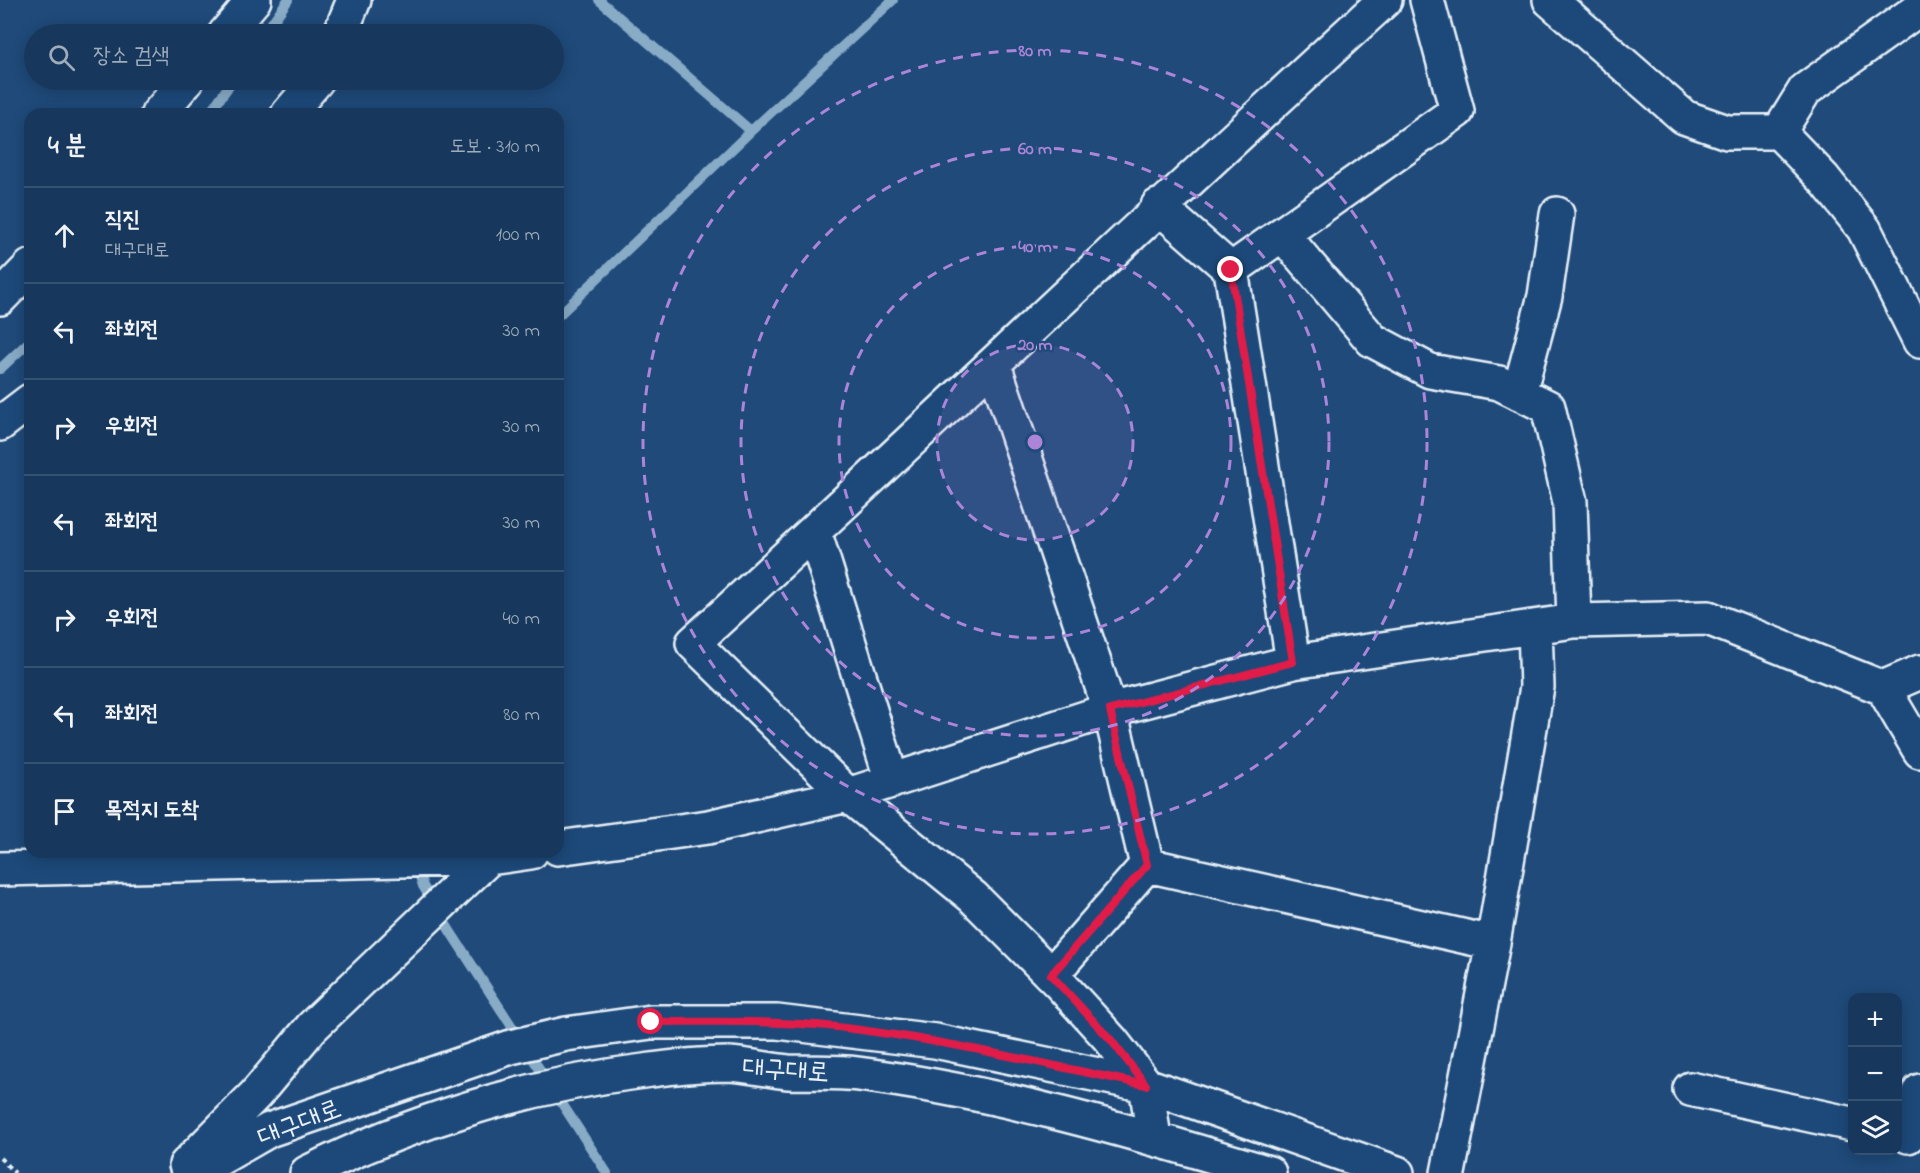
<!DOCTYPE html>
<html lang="ko">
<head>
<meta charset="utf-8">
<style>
	body { margin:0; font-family:"Indie Flower","Poor Story",sans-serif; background:#244365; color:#f1f3f6 }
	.controls { position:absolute; right:18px; bottom:18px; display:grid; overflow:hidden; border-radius:12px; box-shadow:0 3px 15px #0003 }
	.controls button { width:54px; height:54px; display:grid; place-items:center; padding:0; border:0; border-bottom:2px solid #365272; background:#17385c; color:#f1f3f6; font:30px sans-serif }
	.stop { position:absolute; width:18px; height:18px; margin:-14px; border:4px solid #e11d48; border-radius:50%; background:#fff }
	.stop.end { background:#e11d48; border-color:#fff; box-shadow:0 2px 6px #0008 }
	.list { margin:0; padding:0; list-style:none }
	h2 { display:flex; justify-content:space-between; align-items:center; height:78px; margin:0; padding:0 24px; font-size:26px }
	h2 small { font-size:20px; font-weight:400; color:#9eacbb }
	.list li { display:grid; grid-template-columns:39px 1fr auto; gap:18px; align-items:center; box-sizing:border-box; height:96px; padding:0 24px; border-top:2px solid #365272 }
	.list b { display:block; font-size:22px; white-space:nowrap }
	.list p { margin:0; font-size:20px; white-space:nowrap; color:#9eacbb }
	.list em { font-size:20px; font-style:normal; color:#9eacbb }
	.icon { flex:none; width:33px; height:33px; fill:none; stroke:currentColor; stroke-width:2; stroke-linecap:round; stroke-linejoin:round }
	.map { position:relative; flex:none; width:1920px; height:1173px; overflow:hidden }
	.search { position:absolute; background:#17385c; box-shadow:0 3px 15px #0003; left:24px; top:24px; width:540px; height:66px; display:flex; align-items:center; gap:15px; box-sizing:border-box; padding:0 21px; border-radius:33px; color:#9eacbb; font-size:22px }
	.panel { position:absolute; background:#17385c; box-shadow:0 3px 15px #0003; left:24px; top:108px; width:540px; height:750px; border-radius:18px }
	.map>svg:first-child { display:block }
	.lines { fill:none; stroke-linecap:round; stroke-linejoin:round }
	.stream { stroke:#88abc6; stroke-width:10 }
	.minor-casing { stroke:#e8f1f8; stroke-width:38 }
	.path { stroke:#e8f1f8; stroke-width:4; stroke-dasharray:4.5 4.5; stroke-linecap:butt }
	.minor { stroke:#1f4a7a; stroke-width:33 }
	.route { stroke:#e11d48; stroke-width:8 }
	.ring { fill:none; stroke:#ac85d9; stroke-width:3; stroke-dasharray:10 8 }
	.labels { text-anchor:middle; stroke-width:4.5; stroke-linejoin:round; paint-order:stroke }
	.street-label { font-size:27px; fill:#e8f1f8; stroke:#1f4a7a }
	.centre { fill:#ac85d9; stroke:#1f4a7a; stroke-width:3 }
	.ring-label { font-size:18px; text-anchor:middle; font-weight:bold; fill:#ac85d9; stroke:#1f4a7a; stroke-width:4.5; stroke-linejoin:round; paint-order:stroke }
</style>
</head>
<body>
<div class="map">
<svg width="1920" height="1173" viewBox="0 0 1920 1173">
	<rect width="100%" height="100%" fill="#1f4a7a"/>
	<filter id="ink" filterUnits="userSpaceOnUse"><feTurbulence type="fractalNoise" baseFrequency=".0167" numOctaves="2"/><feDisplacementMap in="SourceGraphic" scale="12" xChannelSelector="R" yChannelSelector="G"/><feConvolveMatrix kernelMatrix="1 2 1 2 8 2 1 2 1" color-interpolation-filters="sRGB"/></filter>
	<g filter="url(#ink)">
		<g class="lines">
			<path class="stream" d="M599 0 751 131
				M264 34 288 0
				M209 114 233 80
				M558 316 751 131 893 0
				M0 369 30 341
				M416 864 423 886 450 931 607 1173"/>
			<g class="minor-casing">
				<path id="minor" d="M1550 0 1684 117 1727 132H1779L1824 179 1864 229 1920 341
					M225 34 254 0
					M340 34 354 0
					M158 114 187 80
					M288 114 317 80
					M1779 132 1805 90 1920 8
					M1158 206 1231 270 1293 662
					M1283 235 1372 340 1430 371 1499 383 1548 407 1570 502 1574 621
					M1231 270 1457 111 1427 0
					M0 298 30 267
					M994 365 1110 710 1147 865 1051 975
					M1519 393 1545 296 1557 214
					M0 424 30 401
					M814 531 892 781
					M1883 688 1920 751
					M558 848 708 827 848 795 1110 710 1293 662 1574 621 1708 618 1883 688 1920 672
					M1147 865 1493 943
					M0 869 489 858 531 852
					M1690 1089 1852 1124
					M1908 1136 1920 1091
					M1154 1138 1146 1085 1111 1040 1059 983 973 897 848 795 693 643C925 430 1152 212 1385 0
					M186 1165 256 1094 312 1027 489 858
					M194 1173 269 1130 511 1047 566 1034 651 1022H777L935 1041 1146 1085 1397 1173
					M307 1173C412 1121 528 1085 644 1071 672 1067 701 1064 729 1064 748 1065 768 1070 788 1072 811 1073 835 1071 858 1074 998 1092 1134 1132 1269 1173
					M1448 1173 1493 943 1537 687 1535 627"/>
			</g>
			<path class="path" d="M0 1158 15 1173"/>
			<use href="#minor" class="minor"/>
		</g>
	</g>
	<g class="lines" filter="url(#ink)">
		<path class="route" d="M651 1022C713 1022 775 1020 837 1027 941 1039 1043 1064 1146 1085L1111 1040 1051 975 1147 865 1110 710 1293 662 1231 270"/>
	</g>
	<circle cx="1035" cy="442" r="98" fill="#ac85d9" fill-opacity=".12"/>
	<g class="ring">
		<circle cx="1035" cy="442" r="98"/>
		<circle cx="1035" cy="442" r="196"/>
		<circle cx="1035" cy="442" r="294"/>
		<circle cx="1035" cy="442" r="392"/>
	</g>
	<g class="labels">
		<g class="street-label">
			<text transform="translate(786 1069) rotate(4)" y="9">대구대로</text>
			<text transform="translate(299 1122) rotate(-21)" y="9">대구대로</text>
		</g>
	</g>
	<circle cx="1035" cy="442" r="9" class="centre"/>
	<g class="ring-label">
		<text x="1035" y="56">80 m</text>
		<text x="1035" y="154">60 m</text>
		<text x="1035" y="252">40 m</text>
		<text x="1035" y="350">20 m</text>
	</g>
</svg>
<div class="controls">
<button>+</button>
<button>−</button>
<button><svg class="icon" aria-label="layers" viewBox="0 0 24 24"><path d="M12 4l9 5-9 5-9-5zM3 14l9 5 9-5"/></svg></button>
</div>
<div class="stop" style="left:651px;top:1022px"></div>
<div class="stop end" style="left:1231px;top:270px"></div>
<div class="search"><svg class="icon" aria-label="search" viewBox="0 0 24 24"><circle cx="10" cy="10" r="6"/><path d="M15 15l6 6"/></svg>장소 검색</div>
<section class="panel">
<h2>4 분<small>도보 · 310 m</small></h2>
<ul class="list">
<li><svg class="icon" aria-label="ahead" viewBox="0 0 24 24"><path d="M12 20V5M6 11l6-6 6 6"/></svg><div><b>직진</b><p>대구대로</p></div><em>100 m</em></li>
<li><svg class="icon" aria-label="left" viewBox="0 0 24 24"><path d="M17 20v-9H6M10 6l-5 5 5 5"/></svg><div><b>좌회전</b></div><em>30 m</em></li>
<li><svg class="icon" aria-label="right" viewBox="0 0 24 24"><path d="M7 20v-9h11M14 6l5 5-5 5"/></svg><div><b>우회전</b></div><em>30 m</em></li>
<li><svg class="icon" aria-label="left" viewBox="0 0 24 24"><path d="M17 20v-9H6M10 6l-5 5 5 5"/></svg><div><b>좌회전</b></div><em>30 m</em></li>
<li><svg class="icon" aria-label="right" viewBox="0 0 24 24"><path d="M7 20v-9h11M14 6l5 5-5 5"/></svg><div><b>우회전</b></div><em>40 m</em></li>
<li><svg class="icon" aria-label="left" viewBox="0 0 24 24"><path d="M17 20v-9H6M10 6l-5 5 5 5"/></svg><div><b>좌회전</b></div><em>80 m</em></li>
<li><svg class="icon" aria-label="arrive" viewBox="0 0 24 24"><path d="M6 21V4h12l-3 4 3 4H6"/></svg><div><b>목적지 도착</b></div></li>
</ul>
</section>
</div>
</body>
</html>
